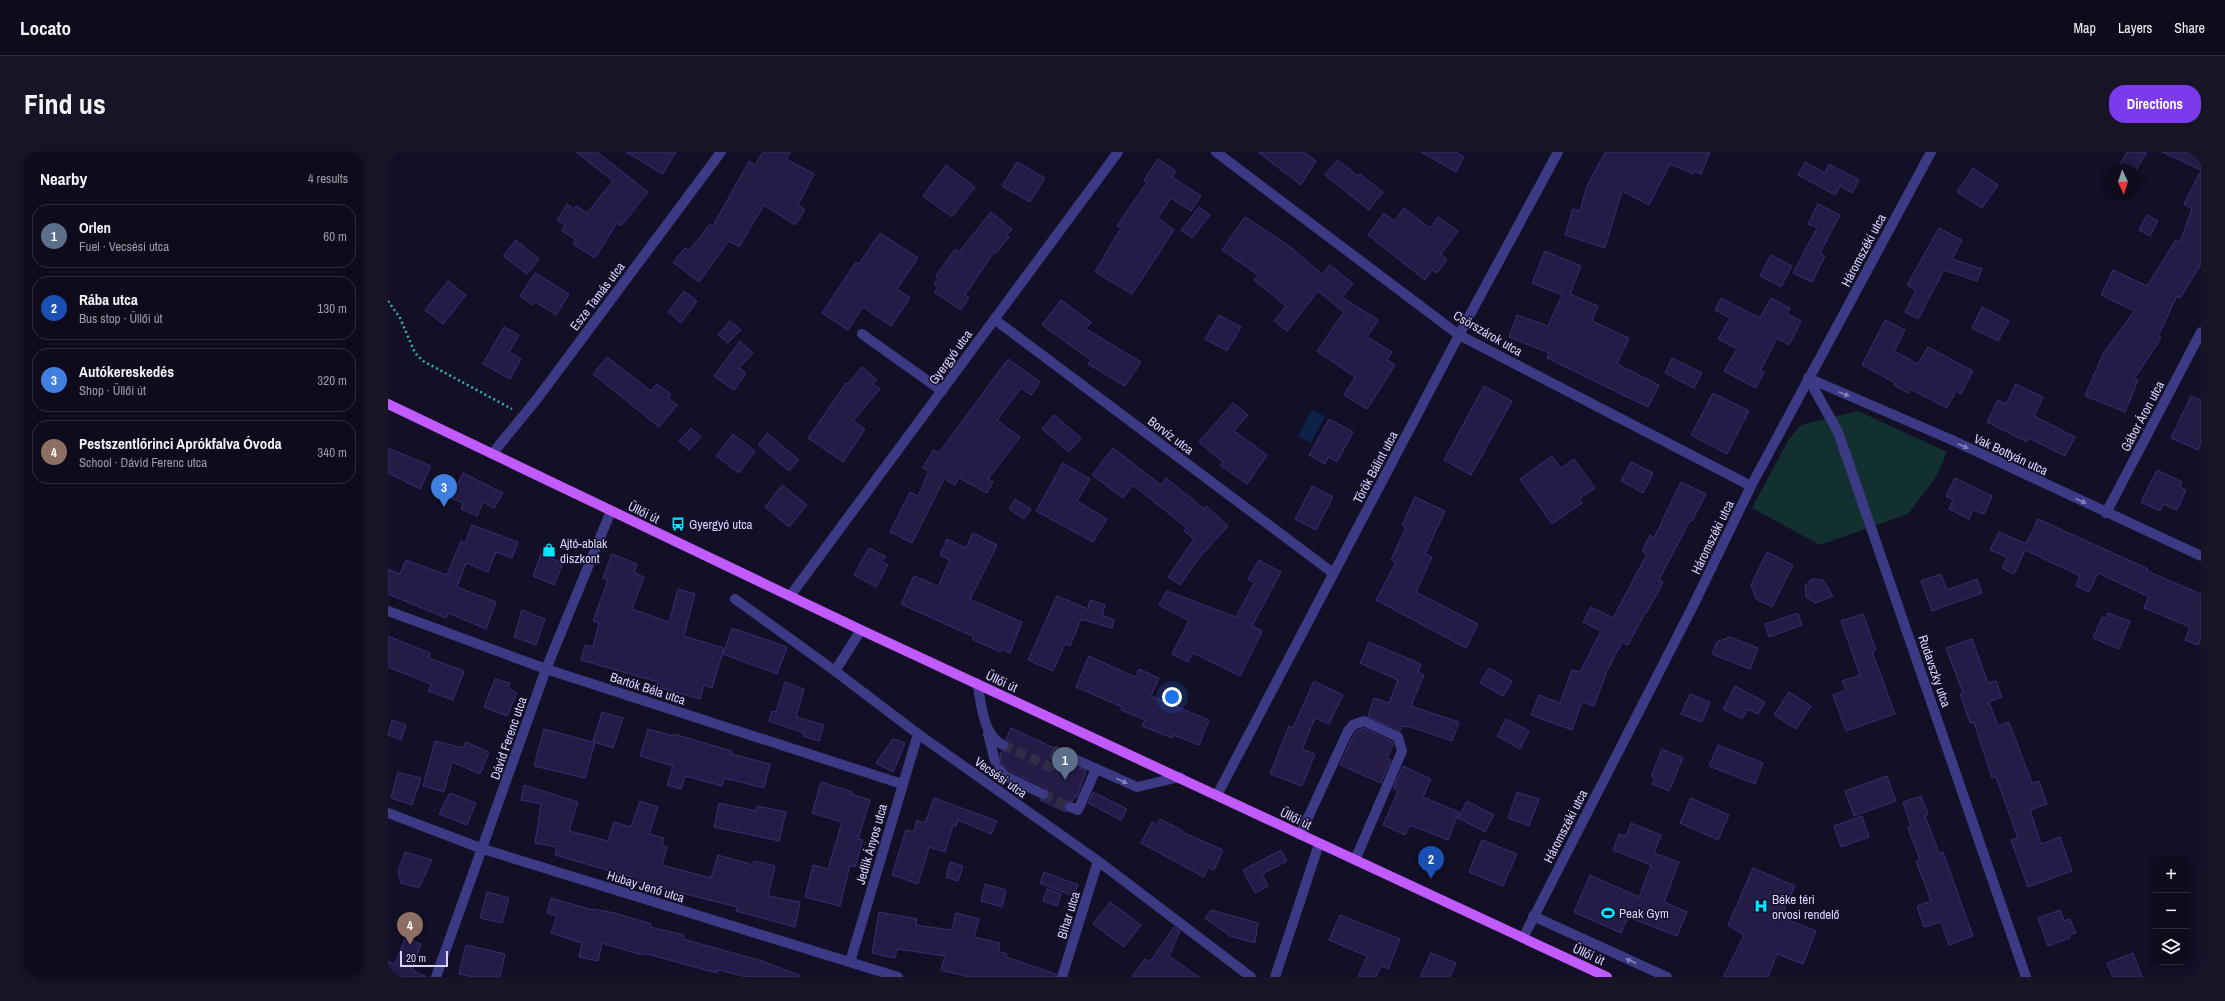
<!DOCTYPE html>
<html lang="en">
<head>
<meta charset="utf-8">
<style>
	body { margin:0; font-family:"Archivo Narrow",sans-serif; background:#171425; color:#f1f3f6 }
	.controls { position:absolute; right:12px; bottom:12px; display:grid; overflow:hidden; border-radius:8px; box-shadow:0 2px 6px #0003 }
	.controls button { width:36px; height:36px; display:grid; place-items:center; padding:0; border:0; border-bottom:1px solid #2e2b3b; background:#0e0b1c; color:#f1f3f6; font:20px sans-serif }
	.compass { position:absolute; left:1717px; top:12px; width:36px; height:36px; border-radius:50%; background:#0e0b1c; box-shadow:0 2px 6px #0003; rotate:176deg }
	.scale { position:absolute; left:12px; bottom:10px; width:48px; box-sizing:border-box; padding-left:4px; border:2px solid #d9d4ff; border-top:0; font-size:11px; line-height:14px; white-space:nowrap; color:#d9d4ff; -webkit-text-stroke:3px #130f26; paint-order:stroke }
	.you { position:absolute; left:784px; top:545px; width:14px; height:14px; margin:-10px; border:3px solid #fff; border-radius:50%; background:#1a73e8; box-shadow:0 0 0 6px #1a73e833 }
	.badge { display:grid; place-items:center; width:26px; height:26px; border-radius:50%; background:#7c3aed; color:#fff; font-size:13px; font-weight:700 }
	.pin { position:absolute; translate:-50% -33px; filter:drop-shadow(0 1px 2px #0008) }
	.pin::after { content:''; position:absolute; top:21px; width:14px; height:12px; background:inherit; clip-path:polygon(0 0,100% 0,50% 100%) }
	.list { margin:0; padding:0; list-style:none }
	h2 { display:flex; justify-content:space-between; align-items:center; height:52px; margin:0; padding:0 16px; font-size:17px }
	h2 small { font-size:13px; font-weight:400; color:#9b9ba3 }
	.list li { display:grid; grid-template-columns:26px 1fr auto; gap:12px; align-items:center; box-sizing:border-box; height:64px; margin:0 8px 8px; padding:0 8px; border:1px solid #2e2b3b; border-radius:16px }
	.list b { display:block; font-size:15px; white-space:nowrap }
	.list p { margin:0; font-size:13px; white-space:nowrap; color:#9b9ba3 }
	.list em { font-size:13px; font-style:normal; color:#9b9ba3 }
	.icon { flex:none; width:22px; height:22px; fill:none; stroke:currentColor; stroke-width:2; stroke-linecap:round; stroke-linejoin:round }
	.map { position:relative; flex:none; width:1813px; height:825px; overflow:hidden; border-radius:16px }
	header { display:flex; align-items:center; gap:24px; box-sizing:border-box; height:56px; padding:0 20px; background:#0e0b1c; border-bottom:1px solid #2e2b3b }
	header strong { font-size:19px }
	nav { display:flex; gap:22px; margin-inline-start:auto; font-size:14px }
	.intro { display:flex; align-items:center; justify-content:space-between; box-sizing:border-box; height:96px; padding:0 24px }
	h1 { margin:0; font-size:28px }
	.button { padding:10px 18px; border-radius:16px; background:#7c3aed; color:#fff; font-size:14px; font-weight:700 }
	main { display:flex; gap:24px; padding:0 24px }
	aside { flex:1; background:#0e0b1c; border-radius:16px; box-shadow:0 2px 6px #0003 }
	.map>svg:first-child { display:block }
	.green { fill:#12302f }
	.water { fill:#0c2248 }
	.building { fill:#241b47; stroke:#3b2d73 }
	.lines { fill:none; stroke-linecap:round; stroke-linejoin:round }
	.minor-tunnel { stroke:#312d47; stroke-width:10; stroke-dasharray:10 5; stroke-linecap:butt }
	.path { stroke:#2fb8b0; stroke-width:2.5; stroke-dasharray:2 3; stroke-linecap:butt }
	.minor { stroke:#3d3a85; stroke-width:10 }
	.major { stroke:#c25bff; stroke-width:10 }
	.oneway { fill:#837fbc }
	.labels { text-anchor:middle; stroke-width:3; stroke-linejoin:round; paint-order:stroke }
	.street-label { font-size:13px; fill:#d9d4ff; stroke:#130f26 }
	.poi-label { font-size:13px; fill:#d9d4ff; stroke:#130f26; text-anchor:start }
</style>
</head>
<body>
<header>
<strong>Locato</strong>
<nav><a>Map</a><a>Layers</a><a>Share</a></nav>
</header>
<div class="intro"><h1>Find us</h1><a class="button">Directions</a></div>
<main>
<aside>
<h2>Nearby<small>4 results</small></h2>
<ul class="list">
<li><span class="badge" style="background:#5c6f8a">1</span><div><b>Orlen</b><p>Fuel · Vecsési utca</p></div><em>60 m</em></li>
<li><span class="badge" style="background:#1a4fb4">2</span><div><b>Rába utca</b><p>Bus stop · Üllői út</p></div><em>130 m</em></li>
<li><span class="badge" style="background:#3f7fe0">3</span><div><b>Autókereskedés</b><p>Shop · Üllői út</p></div><em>320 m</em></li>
<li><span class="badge" style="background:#8d6e63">4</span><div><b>Pestszentlőrinci Aprókfalva Óvoda</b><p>School · Dávid Ferenc utca</p></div><em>340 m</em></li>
</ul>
</aside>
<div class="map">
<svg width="1813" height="825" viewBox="0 0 1813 825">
	<rect width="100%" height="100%" fill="#130f26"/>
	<path class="green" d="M1470 259 1559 300 1548 325 1520 362 1432 393 1364 356 1401 287 1413 273Z"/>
	<path class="water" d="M924 258 937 264 923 291 910 284Z"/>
	<path class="building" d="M188 0H209L260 40 233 74 229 71 207 106 185 92 188 88 174 79 177 73 169 68 179 52 186 57 188 54 199 61 225 29Z
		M238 0H288L275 22Z
		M375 0H403L398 7 426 22 410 53 417 58 407 73 376 53 351 95 341 89 311 130 285 110 297 96 301 99 322 72 325 74 361 9 367 13Z
		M870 0H915L928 9 913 33Z
		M1033 0H1068L1076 5 1068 20Z
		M1217 0H1322L1313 22 1306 19V22L1282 12 1261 53 1234 39 1217 96 1177 83 1185 57 1192 59 1199 34Z
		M1739 0H1759L1748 18H1729Z
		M1774 0H1813V18Z
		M770 7 788 19 784 25 813 44 803 59 783 46 770 66 786 78 744 142 707 120 733 76 729 74 759 30 756 28Z
		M950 8 970 24 972 22 995 40 981 58 937 23Z
		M629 10 657 26 642 50 614 34Z
		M1417 10 1437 21 1441 12 1471 28 1464 41 1452 34 1447 43 1410 23Z
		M558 13 587 35 564 65 535 44Z
		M1585 16 1610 33 1594 56 1569 40Z
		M1813 19V112L1792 146 1789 144 1770 184 1773 186 1746 227 1750 228 1737 260 1697 244 1715 202 1746 159 1713 143 1725 118 1759 134 1788 88 1792 90 1804 57 1796 52Z
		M1430 52 1452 63 1432 101 1437 104 1424 130 1405 121 1429 76 1420 72Z
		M811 55 822 63 804 86 793 78Z
		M1016 56 1042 76 1050 65 1070 79 1053 102 1059 107 1049 121 1044 118 1037 128 980 83 996 61 1006 69Z
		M603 60 624 77 619 83 621 85 608 101 606 100 577 143 581 146 573 158 546 140 550 135 546 132 550 126 548 124 567 97 571 100Z
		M1759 63 1770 69 1762 84 1751 78Z
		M857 65 900 93 934 122 942 113 965 132 954 145 990 168 979 185 1004 200 999 208 1007 213 979 257 956 243 967 225 929 199 956 160 930 139 899 179 886 169 898 154 866 128 870 123 834 98Z
		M1551 76 1574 88 1564 107 1594 117 1589 129 1556 118 1530 167 1517 160 1528 138 1519 133Z
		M492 81 530 106 509 137 522 146 503 174 475 155 460 178 434 161 468 110 471 112Z
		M128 88 151 107 139 122 115 104Z
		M1157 99 1193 114 1182 142 1210 154 1204 169 1241 186 1229 212 1271 233 1260 255 1159 206 1161 201 1121 185 1129 163 1160 174 1174 143 1144 131Z
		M1383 103 1404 114 1393 135 1372 124Z
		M147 121 181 142 168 163 147 150 145 153 132 144Z
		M60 129 78 143 55 172 37 158Z
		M296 139 309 149 293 171 280 160Z
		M1333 146 1372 166 1383 146 1402 156 1399 162 1413 169 1401 193 1389 186 1372 219 1376 220 1368 236 1336 219 1349 197 1330 187 1342 166 1327 158Z
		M673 148 703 170 698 177 753 210 737 234 700 212 703 208 654 173Z
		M1594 155 1621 169 1610 189 1584 176Z
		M831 163 853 175 839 199 817 187Z
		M1497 168 1517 178 1506 199 1530 212 1540 195 1585 219 1573 242 1568 239 1559 256 1522 237 1520 241 1506 233 1507 231 1474 213Z
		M342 169 353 178 340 191 330 183Z
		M116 175 131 183 121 200 133 207 122 227 95 212Z
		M352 189 365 201 351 216 358 221 346 238 326 224Z
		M219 205 263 239 269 232 283 242 280 246 289 253 271 275 205 222Z
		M1284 206 1314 221 1306 236 1277 221Z
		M620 207 652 230 643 243 633 236 609 268 632 285 600 327 605 330 599 341 571 326 567 333 556 327 524 391 502 380 522 340 530 344 541 319 535 316 545 298 551 301Z
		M474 215 489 228 485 232 492 237 465 269 477 277 455 310 420 286 458 231 460 232Z
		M1628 232 1655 245 1646 264 1687 285 1677 304 1641 286 1639 290 1599 270 1610 248 1618 252Z
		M1096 234 1124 249 1083 323 1056 308Z
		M1325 241 1361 259 1339 302 1303 283Z
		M1803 244 1813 248V291L1810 298 1783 286Z
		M845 251 860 263 846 279 879 303 859 332 832 313 835 310 811 290Z
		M666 263 693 286 681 300 654 277Z
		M941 267 965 280 949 310 940 305 937 312 921 303Z
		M303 276 313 285 301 298 291 289Z
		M379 281 411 308 401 319 370 293Z
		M345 282 367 299 351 321 328 304Z
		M0 296 43 314 32 337 0 321Z
		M725 296 773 333 778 326 816 357 818 354 840 374 810 407 792 433 780 425 806 387 796 379 799 376 745 333 735 346 704 323Z
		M1164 304 1173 316 1186 307 1207 336 1191 347 1194 351 1164 372 1132 327Z
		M1243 310 1265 321 1255 341 1233 329Z
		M675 311 702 327 689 349 719 367 705 390 648 359Z
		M1769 318 1794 330 1792 335 1798 338 1789 358 1775 352 1772 359 1753 350Z
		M75 321 115 341 106 356 95 350 89 364 73 357 75 351 63 346Z
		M1567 326 1604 344 1596 362 1585 358 1581 367 1561 357 1565 348 1558 344Z
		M1293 330 1318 342 1304 369 1302 368 1271 428 1275 430 1259 460 1258 459 1240 493 1234 490 1219 519 1206 554 1194 550 1184 578 1143 563 1151 543 1172 551 1184 518 1192 520 1213 479 1195 470 1203 455 1225 466 1259 402 1254 399 1262 383 1266 386Z
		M394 333 419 353 401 375 377 355Z
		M924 334 945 345 928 378 907 367Z
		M1027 345 1057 359 1037 402 1044 405 1028 440 1090 472 1078 496 988 448 1008 410 1003 408 1018 375 1014 373Z
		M627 347 643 357 636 367 621 357Z
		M1650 367 1760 417 1759 419 1813 442V486L1810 493 1797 488 1802 475 1756 456 1761 445 1710 421 1701 440 1688 434 1692 424 1637 398 1626 422 1614 416 1619 405 1602 398 1611 380 1638 392Z
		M84 373 130 390 124 406 108 400 100 420 78 411 69 435 108 450 98 477 60 461 58 466 0 442V417L12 422 18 408 59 423 73 389 77 391Z
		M585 381 609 393 582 447 634 470 622 501 613 497 612 500 584 487 586 485 513 452 526 424 550 434 562 408 552 403 559 387 578 396Z
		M481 396 497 404 494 410 500 413 488 435 466 423Z
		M1379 400 1405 413 1384 455 1368 447 1363 433Z
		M153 402 175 411 166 433 145 424Z
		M224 402 249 412 246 421 256 425 244 457 281 470 290 437 307 442 296 484 336 496 324 536 316 533 312 547 269 535 270 530 193 508 197 493 205 495 211 471 205 469 220 428 215 426Z
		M871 408 893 420 864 474 874 479 852 524 805 501 800 510 784 502 801 469 771 453 779 439 848 465 866 431 860 427Z
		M1553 422 1559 438 1589 427 1594 441 1544 459 1533 429Z
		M1424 427 1435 428 1445 444 1427 451 1418 445 1417 434Z
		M669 444 700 457 702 448 717 453 714 463 726 468 724 476 693 467 682 494 677 492 665 519 640 508Z
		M134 458 157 467 148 493 126 485Z
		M1410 461 1414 473 1381 485 1377 472Z
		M1720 461 1742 469 1731 497 1705 486 1714 465 1718 467Z
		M1475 462 1488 498 1484 499 1507 562 1458 579 1445 543 1458 538 1454 529 1472 523 1453 469Z
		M344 476 399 495 389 522 335 502Z
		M0 484 42 501 41 506 76 519 65 548 40 539 43 532 0 515Z
		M1342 485 1370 496 1362 517 1324 502 1329 490Z
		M1584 487 1600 531 1608 529 1614 545 1601 550 1610 574 1621 570 1644 631 1651 629 1659 652 1642 658 1653 692 1672 685 1684 719 1640 735 1623 688 1630 686 1608 625 1604 626 1586 570 1582 571 1572 542 1575 541 1558 496Z
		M981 490 1033 512 1030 520 1036 523 1023 554 1071 570 1064 589 1023 575 1014 574 1012 579 980 564 986 546 1001 551 1010 528 972 511Z
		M701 504 747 525 751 517 771 526 763 544 821 568 811 593 785 583 784 586 754 574 757 568 733 558 734 555 688 535Z
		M1101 516 1124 529 1115 544 1092 531Z
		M107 527 122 531 120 536 129 541 119 564 96 555Z
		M926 529 955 543 941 572 927 566 914 597 927 602 914 634 882 622 901 574 905 576Z
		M397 530 416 537 408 565 436 573 431 589 415 584 416 581 381 569 384 559 388 560Z
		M1347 534 1377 550 1370 562 1360 557 1354 567 1335 557Z
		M1401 540 1423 554 1408 577 1386 563Z
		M1302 542 1322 550 1314 570 1293 562Z
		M214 560 235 566 225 596 207 590 197 626 146 614 156 577 205 590Z
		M1118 567 1141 579 1132 597 1109 584Z
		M4 568 18 573 13 588 0 583Z
		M623 576 668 597 667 602 670 607 698 619 689 645 687 644 685 649H681L676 652 678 660 652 648 661 645V641L658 636 621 619 613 611 612 601 621 596V591L618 587Z
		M976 576 1005 590V593L999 607 1003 608 993 631 952 613 966 582 969 579Z
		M260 577 285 584 286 582 344 599 343 602 382 612 376 636 336 626 334 634 297 624 293 637 279 633 285 614 252 604Z
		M505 587 517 591 505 620 488 611Z
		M47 589 75 596 78 590 101 600 92 622 64 610 56 640 35 634Z
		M1330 593 1375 611 1367 632 1321 614Z
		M1274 597 1295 606 1281 639 1264 632 1267 626 1263 624Z
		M1015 614 1043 627 1035 645 1071 660 1060 688 1022 673 1017 683 995 673 1010 639 1005 636Z
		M10 620 33 626 24 653 3 646Z
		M1499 624 1508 649 1466 664 1457 639Z
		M433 630 464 640 463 642 482 648 470 687 475 688 467 715 462 713 452 754 417 745 425 713 440 717 454 670 424 661Z
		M136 633 190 650 181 679 220 689 226 670 243 675 252 649 270 655 261 682 276 686 274 694 279 695 274 713 323 726 330 703 365 713 366 709 387 714 380 744 412 750 407 775 348 759 349 755 243 728 244 725 167 703 169 695 147 691 153 652 133 648Z
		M705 640 739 657 733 668 700 651Z
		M1129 640 1151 647 1141 674 1120 666Z
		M62 641 88 651 79 673 51 662Z
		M1533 644 1540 662 1537 664 1551 701 1555 700 1585 784 1561 793 1553 770 1536 775 1529 754 1543 749 1528 709 1532 708 1520 676 1523 675 1515 650Z
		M546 646 609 669 603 682 570 668 568 674 565 673 557 700 541 695 530 732 504 723 518 678 526 680 529 668 537 671Z
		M1303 646 1341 663 1330 688 1292 671Z
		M1079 649 1106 663 1097 680 1070 666Z
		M331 651 368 659 369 654 398 660 391 689 326 675Z
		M1474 664 1481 685 1453 695 1446 674Z
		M772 667 795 679 794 680 835 698 826 718 820 715 816 725 753 691 764 670 769 673Z
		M1243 671 1273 683 1266 701 1291 710 1276 750 1299 760 1289 784 1240 765 1233 781 1186 760 1202 723 1251 745 1263 713 1225 698 1231 682 1238 684Z
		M1094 688 1129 702 1115 734 1081 720Z
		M893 698 899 709 874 722 880 734 867 741 855 718Z
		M17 700 44 708 31 736 13 731 10 719Z
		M562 710 575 714 570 729 558 725Z
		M1365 716 1407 734 1393 765 1428 779 1415 812 1389 802 1380 825H1335L1356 783 1340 773Z
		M656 720 690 733 685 744 652 731Z
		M597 732 618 738 614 755 593 749Z
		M659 737 673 742 669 754 655 749Z
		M99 740 121 746 114 771 92 766Z
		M163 746 205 758V757L227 761 263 772 262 775 296 783 295 787 374 809 411 823 410 825H358L330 818 329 821 255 801 254 803 214 791 210 809 191 805 194 791 163 781 169 764 159 761Z
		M722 750 753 773 736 795 705 772Z
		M823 758 870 771 867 791 842 784 817 766Z
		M1672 758 1676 769 1682 767 1688 781 1681 783 1682 786 1660 794 1650 766Z
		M491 760 529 767 528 773 564 778 568 761 591 767 586 785 612 791 610 799 619 802 618 805 668 822V825H581L553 818 557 804 509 797 507 806 484 801Z
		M952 763 1012 787 1000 817 993 814 988 825H970L979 804 941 788Z
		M786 775 792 779 781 804 811 825H744L757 807 762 810Z
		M17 786 33 792 24 818 39 825H0V809L7 812Z
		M78 793 117 802 112 825H85L71 822Z
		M1043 801 1068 811 1062 825H1032Z
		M1745 801 1754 825H1725L1719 811Z"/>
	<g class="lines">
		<path class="minor-tunnel" d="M615 593 662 615 669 599 673 601
			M655 642 682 655"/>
		<path class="path" d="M0 149 12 166 27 201 35 209 124 257"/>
		<path class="minor" d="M828 0 1071 183 1363 334
			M606 167 945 421
			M474 182 554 239
			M1420 226 1450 280 1638 825
			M1420 226 1564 288 1813 404
			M104 302 149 247 333 0
			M1718 361 1813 180
			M402 444 730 0
			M347 447 447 519 530 582 710 709 863 825
			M0 459 158 517 514 632
			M447 519 473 478
			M589 531C594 552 594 583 615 593
			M600 582 607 609
			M673 601 749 635 792 625
			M611 617 617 624 655 642
			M829 643 1071 183 1170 0
			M682 655 690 658 708 617
			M0 661 95 697 510 825
			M912 683 960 579 965 573 976 569 1010 585 1014 599 967 708
			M1145 764 1279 825
			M1135 786 1305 454 1363 334 1543 0
			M462 810 530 582
			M48 825 158 517 223 359
			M674 825 710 709
			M887 825 931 692"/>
		<path class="major" d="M0 252 473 478 1219 825"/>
	</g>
	<defs><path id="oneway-solid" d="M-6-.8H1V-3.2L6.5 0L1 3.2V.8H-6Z"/></defs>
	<g class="oneway">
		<use href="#oneway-solid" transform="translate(1456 242) rotate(23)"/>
		<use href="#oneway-solid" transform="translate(1575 294) rotate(25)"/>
		<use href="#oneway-solid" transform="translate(1693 349) rotate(25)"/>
		<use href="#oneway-solid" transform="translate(734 629) rotate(24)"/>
		<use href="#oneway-solid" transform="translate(1243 809) rotate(-155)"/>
	</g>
	<defs>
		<g id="bus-bare" transform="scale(1.08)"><path d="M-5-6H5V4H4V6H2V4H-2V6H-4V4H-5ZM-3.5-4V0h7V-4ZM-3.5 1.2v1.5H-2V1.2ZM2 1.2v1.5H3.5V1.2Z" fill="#00e5ff" stroke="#130f26" stroke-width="2.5" paint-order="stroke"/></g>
		<g id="shop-bare" transform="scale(1.08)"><path d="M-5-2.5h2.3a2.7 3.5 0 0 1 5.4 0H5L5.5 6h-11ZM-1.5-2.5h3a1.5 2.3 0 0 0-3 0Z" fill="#00e5ff" stroke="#130f26" stroke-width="2.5" paint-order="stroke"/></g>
		<g id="hospital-bare" transform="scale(1.08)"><path d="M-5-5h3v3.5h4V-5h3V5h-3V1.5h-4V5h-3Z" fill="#00e5ff" stroke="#130f26" stroke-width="2.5" paint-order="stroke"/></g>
		<g id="stadium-bare" transform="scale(1.08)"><path d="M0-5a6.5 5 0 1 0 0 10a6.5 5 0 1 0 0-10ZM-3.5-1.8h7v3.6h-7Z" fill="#00e5ff" stroke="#130f26" stroke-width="2.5" paint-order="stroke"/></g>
	</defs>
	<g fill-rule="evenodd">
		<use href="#bus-bare" x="290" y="372"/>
		<use href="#shop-bare" x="161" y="398"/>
		<use href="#hospital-bare" x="1373" y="754"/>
		<use href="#stadium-bare" x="1220" y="761"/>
	</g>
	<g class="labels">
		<g class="street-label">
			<text transform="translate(1475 98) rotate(-62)" y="5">Háromszéki utca</text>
			<text transform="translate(209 144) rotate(-53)" y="5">Esze Tamás utca</text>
			<text transform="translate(1100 181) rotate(30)" y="5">Csörszárok utca</text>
			<text transform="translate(562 205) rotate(-54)" y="5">Gyergyó utca</text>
			<text transform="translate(1754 264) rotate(-62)" y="5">Gábor Áron utca</text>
			<text transform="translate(783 283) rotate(37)" y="5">Borvíz utca</text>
			<text transform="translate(1623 302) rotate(25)" y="5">Vak Bottyán utca</text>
			<text transform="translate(987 315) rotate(-62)" y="5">Török Bálint utca</text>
			<text transform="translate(256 360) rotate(26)" y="5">Üllői út</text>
			<text transform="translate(1324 385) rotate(-64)" y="5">Háromszéki utca</text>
			<text transform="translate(1547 519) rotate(71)" y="5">Rudavszky utca</text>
			<text transform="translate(614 529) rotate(25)" y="5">Üllői út</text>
			<text transform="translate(260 536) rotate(18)" y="5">Bartók Béla utca</text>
			<text transform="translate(120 586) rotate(-71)" y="5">Dávid Ferenc utca</text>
			<text transform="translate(613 625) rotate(35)" y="5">Vecsési utca</text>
			<text transform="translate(908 666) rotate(26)" y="5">Üllői út</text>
			<text transform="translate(1177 674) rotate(-63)" y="5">Háromszéki utca</text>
			<text transform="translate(483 692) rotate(-74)" y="5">Jedlik Ányos utca</text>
			<text transform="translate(258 734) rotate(17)" y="5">Hubay Jenő utca</text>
			<text transform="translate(680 763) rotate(-73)" y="5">Bihar utca</text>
			<text transform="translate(1201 802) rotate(25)" y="5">Üllői út</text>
		</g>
		<g class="poi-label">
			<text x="301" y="377">Gyergyó utca</text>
			<text x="172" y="396">Ajtó-ablak<tspan x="172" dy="15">diszkont</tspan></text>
			<text x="1384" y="752">Béke téri<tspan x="1384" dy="15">orvosi rendelő</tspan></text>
			<text x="1231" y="766">Peak Gym</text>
		</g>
	</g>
</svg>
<div class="controls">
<button>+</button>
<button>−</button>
<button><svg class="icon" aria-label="layers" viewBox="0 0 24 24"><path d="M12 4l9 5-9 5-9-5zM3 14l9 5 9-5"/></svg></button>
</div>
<svg class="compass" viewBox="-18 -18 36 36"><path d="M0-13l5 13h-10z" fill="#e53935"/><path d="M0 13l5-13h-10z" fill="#9b9ba3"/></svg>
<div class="scale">20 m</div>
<div class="you"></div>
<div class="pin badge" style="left:677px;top:628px;background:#5c6f8a">1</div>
<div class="pin badge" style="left:1043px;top:727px;background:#1a4fb4">2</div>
<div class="pin badge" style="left:56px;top:355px;background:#3f7fe0">3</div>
<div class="pin badge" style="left:22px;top:793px;background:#8d6e63">4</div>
</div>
</main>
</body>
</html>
